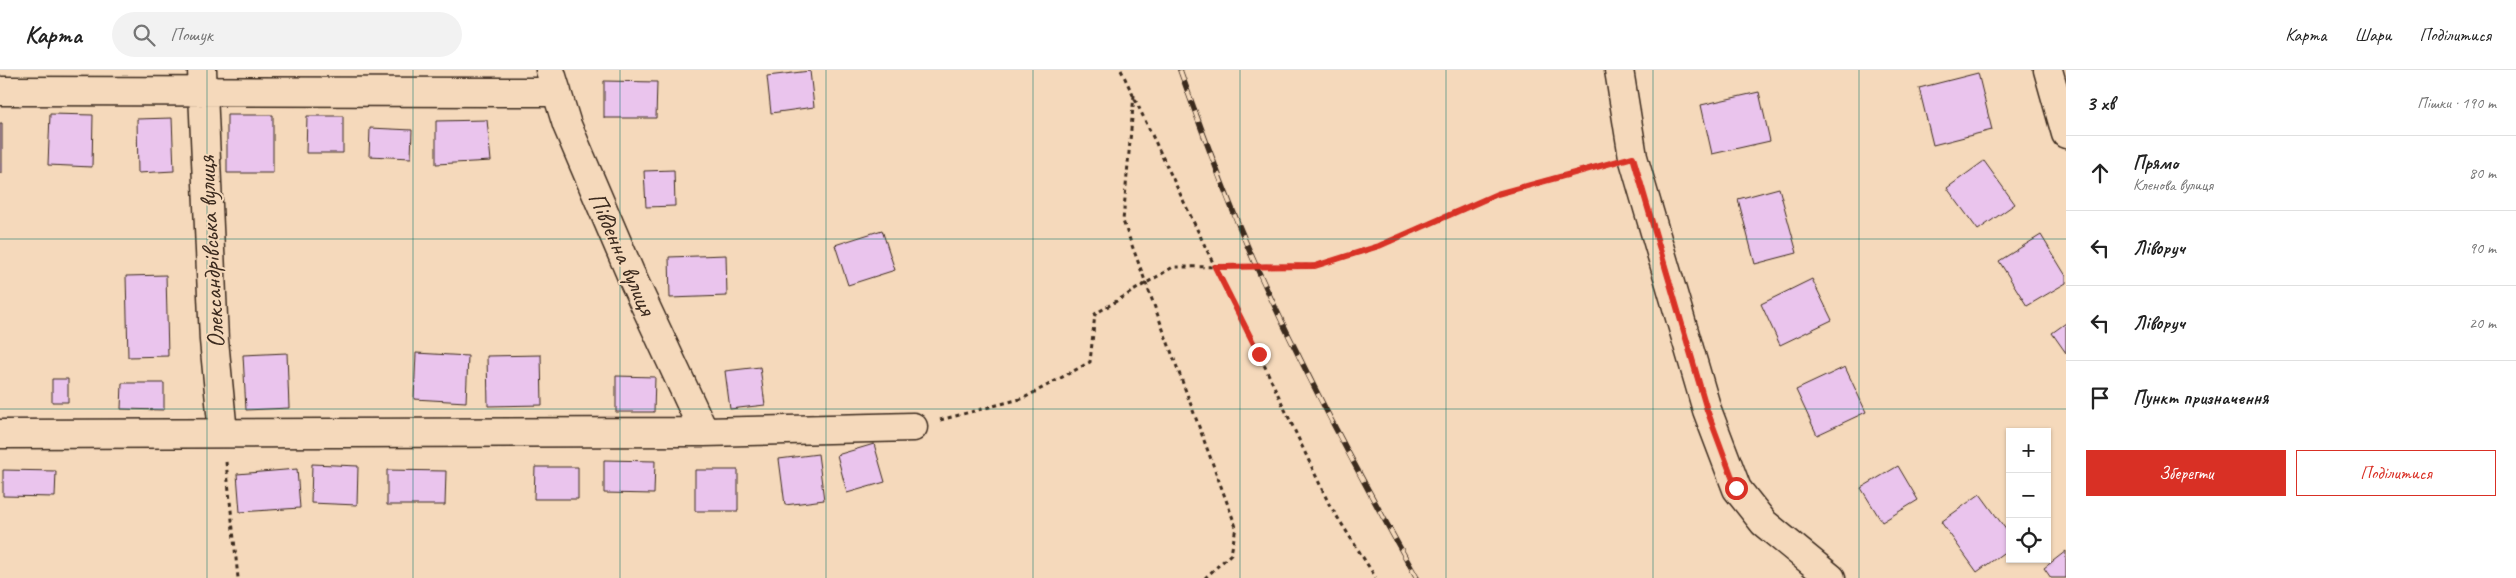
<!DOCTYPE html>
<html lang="uk">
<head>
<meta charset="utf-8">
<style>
	body { margin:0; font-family:Caveat,sans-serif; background:#f2f2f2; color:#222 }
	.controls { position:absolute; right:15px; bottom:15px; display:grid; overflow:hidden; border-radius:0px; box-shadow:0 1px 4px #0004 }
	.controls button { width:45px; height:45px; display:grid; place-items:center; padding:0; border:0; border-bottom:1px solid #e0e0e0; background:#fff; color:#222; font:25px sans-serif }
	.stop { position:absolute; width:15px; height:15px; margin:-11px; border:4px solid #d93025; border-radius:50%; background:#fff }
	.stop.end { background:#d93025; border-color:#fff; box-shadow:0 1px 5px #0008 }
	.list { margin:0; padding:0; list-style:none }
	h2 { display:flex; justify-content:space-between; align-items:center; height:65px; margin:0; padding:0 20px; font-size:21px }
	h2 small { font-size:16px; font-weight:400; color:#767676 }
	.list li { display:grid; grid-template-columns:32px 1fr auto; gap:15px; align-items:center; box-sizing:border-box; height:75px; padding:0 20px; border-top:1px solid #e0e0e0 }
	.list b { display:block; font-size:19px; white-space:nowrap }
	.list p { margin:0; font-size:16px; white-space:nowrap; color:#767676 }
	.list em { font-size:16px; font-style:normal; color:#767676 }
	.actions { display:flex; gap:10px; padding:15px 20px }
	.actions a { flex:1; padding:11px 0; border:1px solid #d93025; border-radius:0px; text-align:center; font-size:18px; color:#d93025 }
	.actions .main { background:#d93025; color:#fff }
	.icon { flex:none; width:28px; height:28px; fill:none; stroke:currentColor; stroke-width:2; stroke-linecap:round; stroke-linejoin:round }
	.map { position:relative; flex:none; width:2066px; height:508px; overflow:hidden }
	header { display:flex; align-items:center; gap:30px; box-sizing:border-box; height:70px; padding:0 25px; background:#fff; border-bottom:1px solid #e0e0e0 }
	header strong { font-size:24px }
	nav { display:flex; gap:28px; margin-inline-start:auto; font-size:18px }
	.search { width:350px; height:45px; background:#f2f2f2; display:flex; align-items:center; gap:12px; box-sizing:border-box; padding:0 18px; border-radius:28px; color:#767676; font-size:19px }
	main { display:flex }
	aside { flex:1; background:#fff }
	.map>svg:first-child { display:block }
	.building { fill:#eac4ed; stroke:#3b2a1e }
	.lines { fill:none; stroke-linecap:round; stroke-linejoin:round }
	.minor-casing { stroke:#3b2a1e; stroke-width:31 }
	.path { stroke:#3b2a1e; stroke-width:3; stroke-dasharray:4 4; stroke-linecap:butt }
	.minor { stroke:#f5d9bb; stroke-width:28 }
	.rail-casing { stroke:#3b2a1e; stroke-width:5.5 }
	.rail { stroke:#f5d9bb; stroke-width:4; stroke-dasharray:11; stroke-linecap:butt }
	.route { stroke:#d93025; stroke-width:6 }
	.grid { fill:none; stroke:#0f766e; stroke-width:1; stroke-opacity:0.55 }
	.labels { text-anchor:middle; stroke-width:4; stroke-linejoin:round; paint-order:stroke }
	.street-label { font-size:25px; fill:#3b2a1e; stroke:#f5d9bb }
</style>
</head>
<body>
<header>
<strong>Карта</strong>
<div class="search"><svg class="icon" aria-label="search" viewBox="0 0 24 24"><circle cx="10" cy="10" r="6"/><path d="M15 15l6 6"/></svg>Пошук</div>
<nav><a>Карта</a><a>Шари</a><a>Поділитися</a></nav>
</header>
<main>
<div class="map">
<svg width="2066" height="508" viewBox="0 0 2066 508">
	<rect width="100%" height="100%" fill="#f5d9bb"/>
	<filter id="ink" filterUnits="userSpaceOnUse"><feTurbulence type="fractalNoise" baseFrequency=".02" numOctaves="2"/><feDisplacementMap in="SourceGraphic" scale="10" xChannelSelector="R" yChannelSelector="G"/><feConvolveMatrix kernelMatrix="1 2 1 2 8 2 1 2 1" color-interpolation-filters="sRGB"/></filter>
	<g filter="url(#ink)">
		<path class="building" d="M810 1 814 37 771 43 767 6Z
			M1978 3 1992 60 1933 75 1919 18Z
			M604 11 657 12 656 48H604Z
			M1759 22 1770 71 1712 84 1701 35Z
			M50 44 93 45 92 97 48 95Z
			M227 45H273V103H227Z
			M307 46H343V83H306Z
			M172 48 174 101 138 103 137 49Z
			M487 50 491 91 436 94V51Z
			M0 53H2V103H0Z
			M370 58 412 60 411 88 369 86Z
			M1984 91 2015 134 1978 160 1947 118Z
			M674 100 675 136 646 137 644 101Z
			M1779 118 1797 183 1755 194 1738 129Z
			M882 160 895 200 848 215 835 175Z
			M2041 165 2066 206V213L2027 236 1999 191Z
			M726 185 727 226 670 228 669 187Z
			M166 205 168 286 128 287 126 206Z
			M1812 209 1832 250 1780 275 1761 234Z
			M2066 253V283L2052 263Z
			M287 283 289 338 246 340 243 285Z
			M416 283 468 286 466 332 414 329Z
			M541 285 542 335 488 336 487 286Z
			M760 297 765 335 730 339 725 301Z
			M1845 297 1866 342 1817 365 1796 320Z
			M616 306 655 307 654 342H616Z
			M52 309H68V332H52Z
			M122 313H164V340L121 339Z
			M874 374 885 412 847 423 837 385Z
			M818 384 824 430 785 435 779 389Z
			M604 390 655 391 654 424 604 423Z
			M312 394 358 396 357 435 311 433Z
			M1898 396 1918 430 1882 452 1861 418Z
			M535 397H578V429H534Z
			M297 399 300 438 240 442 237 404Z
			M3 400 56 401 55 427 3 426Z
			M387 400 446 401 445 435H387Z
			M695 400H738V441H695Z
			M1980 424 2010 465V478L1977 502 1941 452Z
			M2066 481V508H2051L2044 498Z"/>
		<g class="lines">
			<g class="minor-casing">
				<path id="minor" d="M202 0 214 270 223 363
					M550 0 567 55 631 205 704 362
					M1619 0 1633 87 1707 340 1737 419 1764 453 1831 508
					M2048 0 2066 64
					M0 21 557 22
					M0 364 704 362 913 357"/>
			</g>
			<path class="path" d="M1121 0 1215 197 1259 284 1329 434 1376 508
				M1134 25 1123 151 1236 457 1231 484 1205 508
				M940 350 1024 328 1090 292 1095 244 1173 197 1315 196 1379 176 1497 124 1606 94
				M226 392 238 508"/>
			<use href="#minor" class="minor"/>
			<g class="rail-casing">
				<path id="rail" d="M1180 0C1204 67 1228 133 1257 198 1305 304 1360 407 1417 508"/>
			</g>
			<use href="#rail" class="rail"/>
		</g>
	</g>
	<g class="lines" filter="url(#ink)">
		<path class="route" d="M1259 284 1215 197 1315 196 1379 176 1497 124 1633 87 1707 340 1736 418"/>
	</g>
	<path class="grid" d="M207 0V508M413 0V508M620 0V508M826 0V508M1033 0V508M1240 0V508M1446 0V508M1653 0V508M1859 0V508M0 169H2066M0 339H2066"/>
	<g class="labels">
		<g class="street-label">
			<text transform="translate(210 182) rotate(-93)" y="9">Олександрівська вулиця</text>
			<text transform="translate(623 183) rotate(66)" y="9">Південна вулиця</text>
		</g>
	</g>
</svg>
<div class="controls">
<button>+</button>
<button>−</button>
<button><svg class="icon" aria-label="locate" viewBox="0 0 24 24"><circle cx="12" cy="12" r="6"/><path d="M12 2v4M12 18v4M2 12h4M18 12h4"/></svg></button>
</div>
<div class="stop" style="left:1736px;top:418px"></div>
<div class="stop end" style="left:1259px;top:284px"></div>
</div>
<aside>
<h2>3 хв<small>Пішки · 190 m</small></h2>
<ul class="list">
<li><svg class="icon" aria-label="ahead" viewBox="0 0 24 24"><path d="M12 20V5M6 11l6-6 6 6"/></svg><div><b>Прямо</b><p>Кленова вулиця</p></div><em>80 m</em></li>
<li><svg class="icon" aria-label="left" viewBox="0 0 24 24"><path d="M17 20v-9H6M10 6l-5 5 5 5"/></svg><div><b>Ліворуч</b></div><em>90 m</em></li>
<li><svg class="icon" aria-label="left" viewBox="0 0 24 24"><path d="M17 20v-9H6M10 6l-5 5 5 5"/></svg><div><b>Ліворуч</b></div><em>20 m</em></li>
<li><svg class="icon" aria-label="arrive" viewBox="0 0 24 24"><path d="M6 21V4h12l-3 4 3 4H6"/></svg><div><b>Пункт призначення</b></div></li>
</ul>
<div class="actions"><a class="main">Зберегти</a><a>Поділитися</a></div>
</aside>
</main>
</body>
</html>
